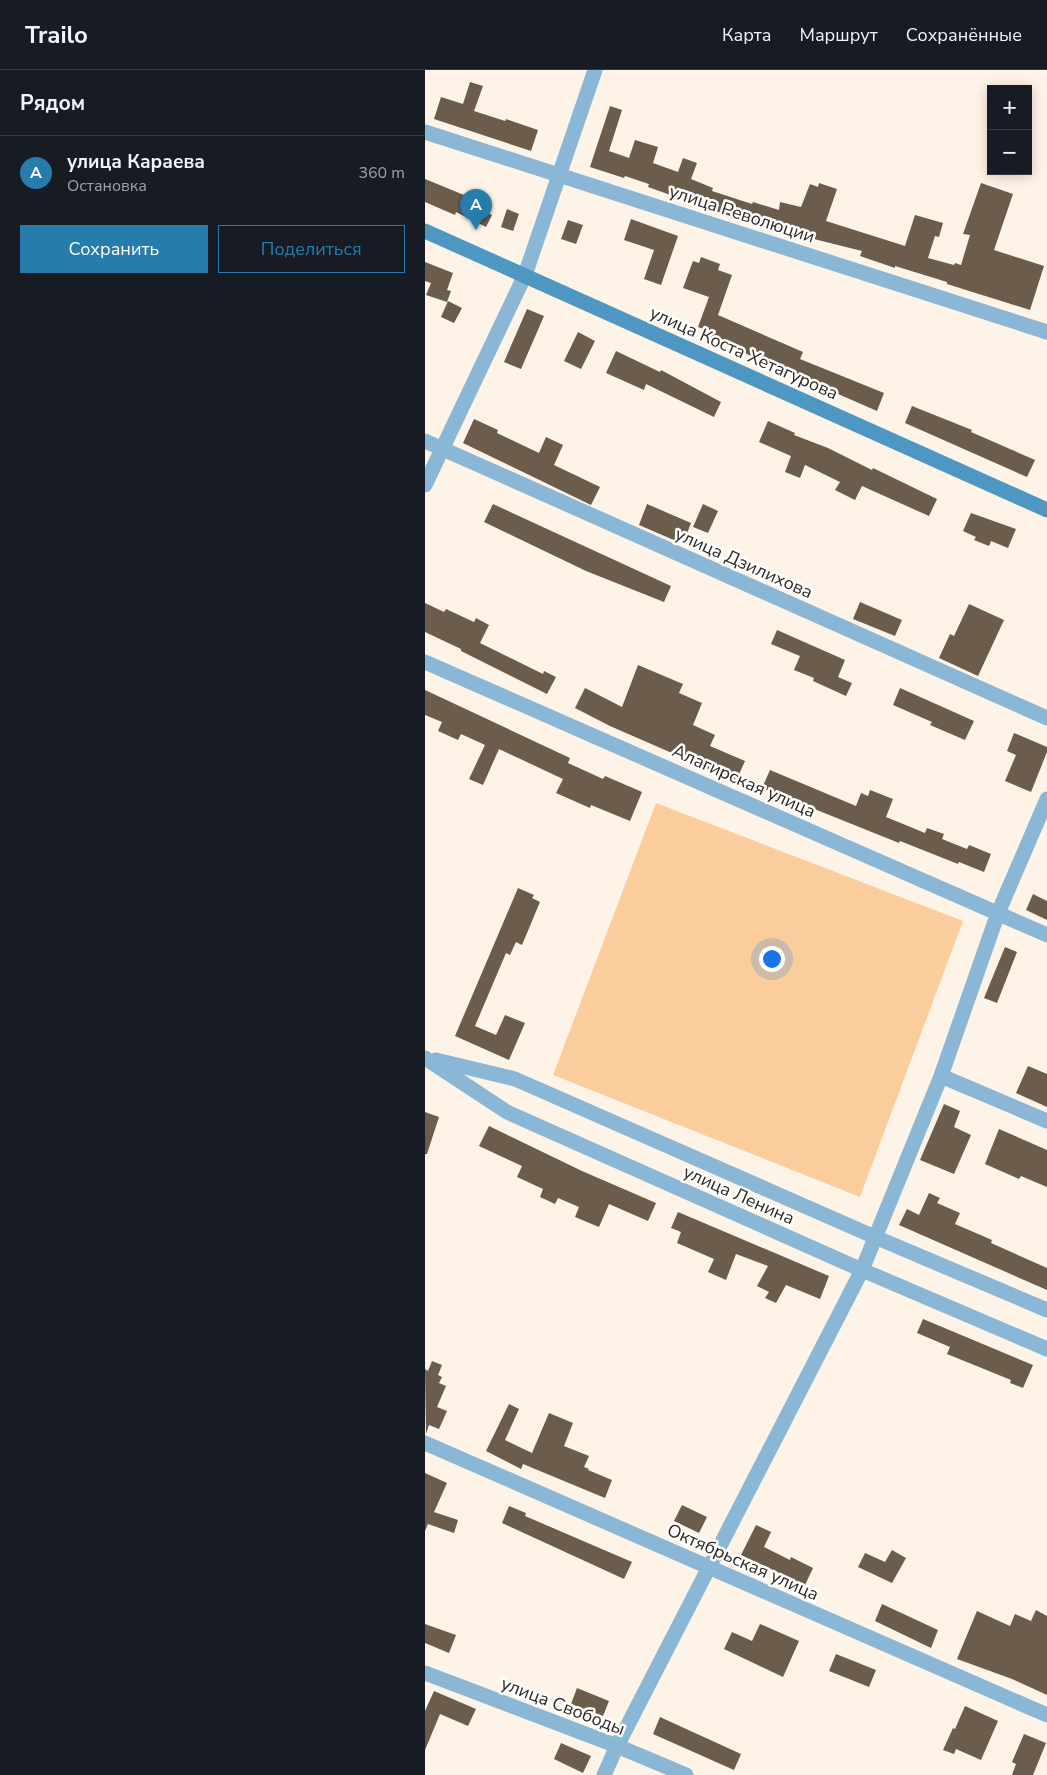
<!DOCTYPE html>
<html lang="ru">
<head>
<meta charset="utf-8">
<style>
	body { margin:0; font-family:"Nunito Sans",sans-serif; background:#242831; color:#f1f3f6 }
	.controls { position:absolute; right:15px; top:15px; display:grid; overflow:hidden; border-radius:0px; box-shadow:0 2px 12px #0003 }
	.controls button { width:45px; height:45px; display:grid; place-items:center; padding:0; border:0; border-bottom:1px solid #363941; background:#171b24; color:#f1f3f6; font:25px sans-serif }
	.you { position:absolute; left:346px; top:888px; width:18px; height:18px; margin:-12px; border:4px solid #fff; border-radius:50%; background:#1a73e8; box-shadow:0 0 0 8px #1a73e833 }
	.badge { display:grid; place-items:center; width:32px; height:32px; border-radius:50%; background:#267dac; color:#fff; font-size:16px; font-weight:700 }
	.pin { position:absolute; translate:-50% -41px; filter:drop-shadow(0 1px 2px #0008) }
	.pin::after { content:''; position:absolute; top:26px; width:18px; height:15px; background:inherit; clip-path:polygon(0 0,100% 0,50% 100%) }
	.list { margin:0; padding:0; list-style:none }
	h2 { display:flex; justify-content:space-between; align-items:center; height:65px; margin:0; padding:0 20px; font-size:21px }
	h2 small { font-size:16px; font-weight:400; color:#9ea1a6 }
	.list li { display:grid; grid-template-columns:32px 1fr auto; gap:15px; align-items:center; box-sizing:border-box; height:75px; padding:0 20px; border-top:1px solid #363941 }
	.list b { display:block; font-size:19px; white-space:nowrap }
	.list p { margin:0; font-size:16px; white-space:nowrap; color:#9ea1a6 }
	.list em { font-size:16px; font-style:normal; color:#9ea1a6 }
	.actions { display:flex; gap:10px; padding:15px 20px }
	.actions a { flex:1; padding:11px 0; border:1px solid #267dac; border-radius:0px; text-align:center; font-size:18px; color:#267dac }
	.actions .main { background:#267dac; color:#fff }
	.map { position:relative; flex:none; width:622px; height:1705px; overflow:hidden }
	header { display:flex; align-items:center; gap:30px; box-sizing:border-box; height:70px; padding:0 25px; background:#171b24; border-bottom:1px solid #363941 }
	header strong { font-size:24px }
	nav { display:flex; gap:28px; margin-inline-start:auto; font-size:18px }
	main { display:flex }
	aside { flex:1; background:#171b24 }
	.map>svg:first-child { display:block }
	.green { fill:#fbcd9c }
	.building { fill:#6c5c4b }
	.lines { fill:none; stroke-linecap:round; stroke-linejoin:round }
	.minor { stroke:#89b7d5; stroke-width:15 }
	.tertiary { stroke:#89b7d5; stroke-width:15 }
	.secondary { stroke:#4f97c3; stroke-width:15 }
	.labels { text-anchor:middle; stroke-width:5; stroke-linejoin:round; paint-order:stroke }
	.street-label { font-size:18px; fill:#2f2821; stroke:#fff }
</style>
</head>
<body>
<header>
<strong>Trailo</strong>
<nav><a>Карта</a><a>Маршрут</a><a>Сохранённые</a></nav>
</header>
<main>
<aside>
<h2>Рядом<small></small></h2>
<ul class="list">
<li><span class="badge">A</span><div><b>улица Караева</b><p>Остановка</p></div><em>360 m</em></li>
</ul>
<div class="actions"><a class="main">Сохранить</a><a>Поделиться</a></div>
</aside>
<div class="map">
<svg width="622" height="1705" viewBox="0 0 622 1705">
	<rect width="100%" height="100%" fill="#fef3e7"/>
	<path class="green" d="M231 733 538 851 435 1127 128 1005Z"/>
	<path class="building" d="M45 12 58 16 49 41 80 51 81 49 113 60 106 81 9 49 16 27 38 34Z
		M185 36 197 40 184 81 204 88 210 70 233 77 228 93 253 102 258 88 272 93 266 109 288 118 287 121 327 134 328 132 354 140 355 132 376 137 385 114 393 117 394 113 412 119 401 151 480 176 490 145 518 153 514 167 510 166 503 188 529 195 530 193 536 195 545 165 538 164 556 113 588 124 569 180 619 196 605 240 522 214V212L470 196V198L435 186 437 181 385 168 384 169 320 148 319 151 223 117 224 114 200 106 199 108 165 97Z
		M0 109 39 125 37 130 67 145 61 157 31 142 30 145 0 132Z
		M82 139 94 144 88 161 76 157Z
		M206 149 253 166 236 215 219 209 229 180 199 170Z
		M143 150 158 155 151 174 136 169Z
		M276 187 295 194 293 200 307 205 293 245 378 282 375 289 459 323 452 341 285 268 288 262 273 257 284 227 258 218 268 191 274 193Z
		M0 192 28 203 22 220 26 221 22 232 1 225 6 213 0 211Z
		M23 231 37 238 29 253 16 247Z
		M102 239 119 246 96 299 79 292Z
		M153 262 170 271 156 299 139 291Z
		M191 281 235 302 236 300 296 332 289 347 221 314 219 320 181 303Z
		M487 336 547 360 546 362 610 390 602 407 480 353Z
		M49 349 73 360 72 363 114 383 121 367 138 375 129 395 175 417 166 435 38 373Z
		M343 351 370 363 369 365 403 378 447 400 448 398 512 429 504 446 437 416 430 430 410 420 415 412 380 395 375 408 360 402 366 386 334 372Z
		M68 434 246 516 239 532 161 501 59 452Z
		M222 434 266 453 258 474 214 455Z
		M278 434 293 441 283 463 268 457Z
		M546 443 591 459 583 478 566 471 564 476 549 470 551 467 538 461Z
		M435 532 477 550 470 566 428 549Z
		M0 533 19 542 21 539 49 552 51 548 64 555 55 573 118 604 119 601 131 607 122 624 36 581V579L0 562Z
		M544 534 579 550 553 606 514 588 525 564 529 566Z
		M352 560 420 590 413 607 427 613 421 626 388 611 389 608 369 600 375 586 346 574Z
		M213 595 258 614 254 623 277 633 268 655 290 665 285 676 320 691 311 711 185 656 150 638 160 618 197 637Z
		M475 618 549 651 540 670 505 655 507 652 468 635Z
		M0 620 145 688 143 693 178 709 180 706 217 722 205 751 166 735 165 738 131 723 138 709 74 679 58 715 44 709 60 675 36 664 33 670 13 661 17 652 0 645Z
		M589 663 622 677V682L606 722 580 711 591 685 582 681Z
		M345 700 431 736 436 723 443 726 445 720 468 729 461 747 500 763 502 758 519 764 517 769 542 779 544 775 566 784 559 802 534 792 533 794 475 771 474 773 337 718Z
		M93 818 109 825 107 828 115 832 97 875 91 872 85 885 81 883 50 956 71 965 80 945 100 953 84 990 30 966Z
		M608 824 622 831V850L601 840Z
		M580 877 592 882 572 933 559 928Z
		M603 996 622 1004V1037L591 1023Z
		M519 1034 535 1041 529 1057 546 1065 529 1104 495 1090Z
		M0 1042 14 1047 2 1084H0Z
		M64 1056 157 1101 231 1133 223 1151 184 1134 174 1157 150 1147 154 1137 133 1128 130 1134 115 1127 118 1119 92 1107 97 1096 54 1076Z
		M574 1059 622 1080V1117L596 1106 594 1109 560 1094Z
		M504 1123 515 1128 512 1133 535 1143 530 1154 567 1170 566 1173 622 1198V1220L474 1155 482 1139 494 1145Z
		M253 1142 404 1206 395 1229 361 1215 351 1233 340 1228 344 1222 332 1216 343 1196 311 1184 301 1210 283 1202 289 1189 252 1173 256 1162 246 1158Z
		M498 1249 608 1295 598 1318 585 1313 586 1310 522 1284 525 1277 492 1263Z
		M7 1291 17 1295 13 1305 17 1307 14 1313 21 1316 12 1337 22 1341 14 1359 4 1355 1 1364 0 1299 3 1301Z
		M84 1334 94 1339 80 1370 107 1383 124 1343 148 1353 139 1376 164 1386 159 1397 164 1399 163 1400 187 1410 180 1428 98 1394 96 1399 61 1381Z
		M0 1403 22 1413 9 1442 33 1450 29 1463 3 1454 0 1461Z
		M257 1435 282 1447 274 1463 249 1451Z
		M84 1436 101 1443 100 1446 207 1492 199 1509 77 1453Z
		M331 1455 346 1462 339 1477 365 1490 366 1487 388 1498 380 1515 316 1485Z
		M467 1480 481 1488 467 1513 433 1497 440 1483 460 1492Z
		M457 1534 513 1560 506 1578 450 1551Z
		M611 1540 622 1546V1625L587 1609 532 1589 552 1541 585 1556 590 1544 606 1551Z
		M0 1554 31 1565 24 1583 0 1573Z
		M335 1554 374 1571 358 1607 299 1579 307 1562 327 1571Z
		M411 1584 451 1600 444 1617 404 1601Z
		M152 1618 184 1631 178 1646 146 1634Z
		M9 1621 51 1639 43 1656 15 1644 0 1680V1641Z
		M540 1636 573 1651 556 1690 531 1679 529 1684 518 1680 528 1658 530 1659Z
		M235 1647 316 1684 309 1700 228 1664Z
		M599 1664 621 1673 608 1705H587L591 1694 587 1692Z
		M136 1673 166 1686 158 1703 129 1689Z"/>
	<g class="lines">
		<path class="minor" d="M0 62 622 262
			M100 205 170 0
			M0 371 622 648
			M0 592 622 865
			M516 1006 622 1051
			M0 1373 622 1645
			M0 1603 192 1676 261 1705
			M179 1705 192 1676 437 1200 516 1006 573 843 622 729"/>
		<path class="tertiary" d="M0 415 100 205
			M0 988 82 1042 437 1200 622 1279
			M11 990 90 1009 450 1167 622 1240"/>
		<path class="secondary" d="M0 161 622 440"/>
	</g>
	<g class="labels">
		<g class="street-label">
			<text transform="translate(317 144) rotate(18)" y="6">улица Революции</text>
			<text transform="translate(319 283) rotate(24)" y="6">улица Коста Хетагурова</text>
			<text transform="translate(319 493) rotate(24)" y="6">улица Дзилихова</text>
			<text transform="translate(319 711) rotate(24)" y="6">Алагирская улица</text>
			<text transform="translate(314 1125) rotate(24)" y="6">улица Ленина</text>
			<text transform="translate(318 1492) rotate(24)" y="6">Октябрьская улица</text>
			<text transform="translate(138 1636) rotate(21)" y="6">улица Свободы</text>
		</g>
	</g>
</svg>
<div class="controls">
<button>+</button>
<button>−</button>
</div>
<div class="you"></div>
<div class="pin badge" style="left:51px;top:160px">A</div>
</div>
</main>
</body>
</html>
